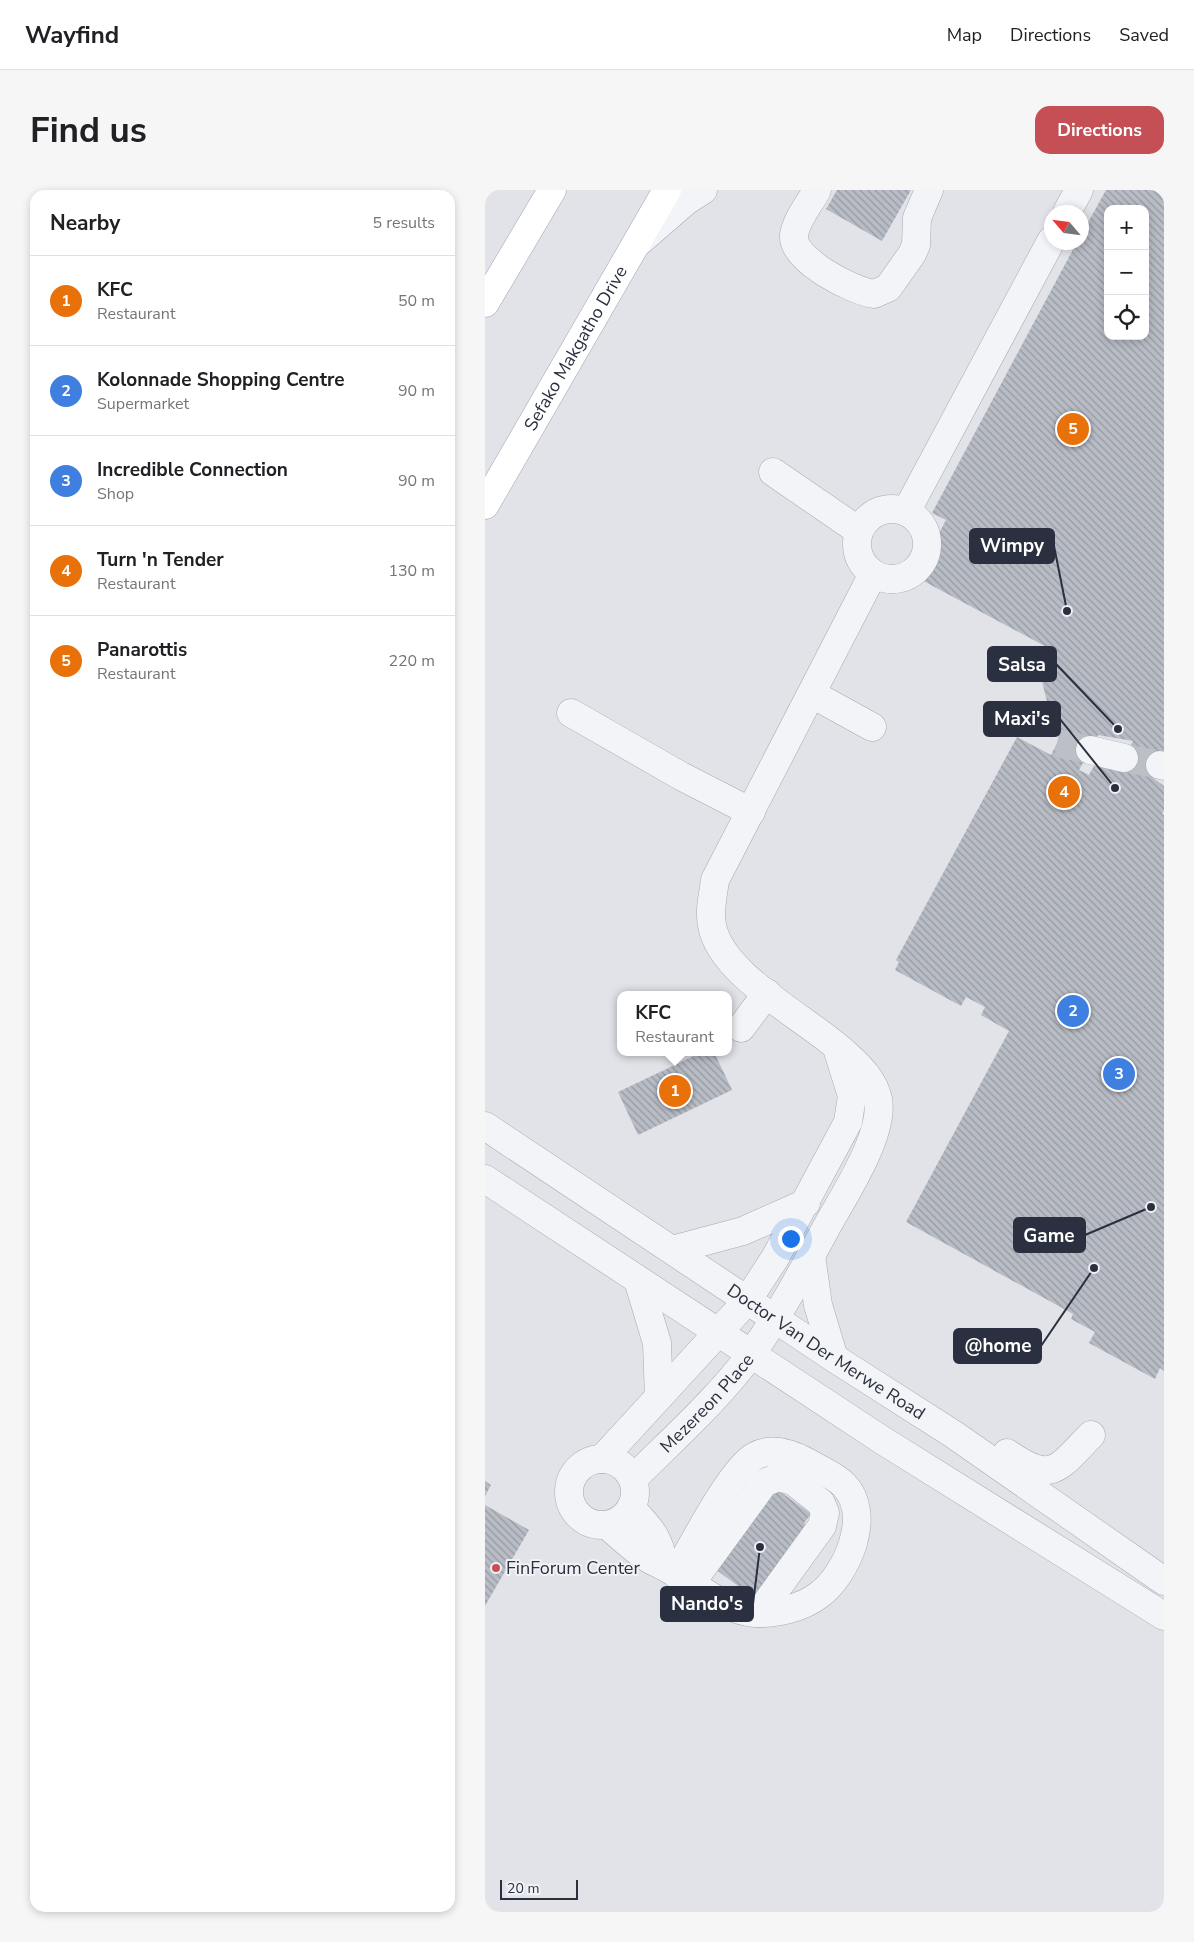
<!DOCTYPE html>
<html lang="en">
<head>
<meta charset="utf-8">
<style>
	body { margin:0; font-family:"Nunito Sans",sans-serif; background:#f6f6f6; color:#202124 }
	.controls { position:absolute; right:15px; top:15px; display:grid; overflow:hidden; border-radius:10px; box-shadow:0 2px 8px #0003 }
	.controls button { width:45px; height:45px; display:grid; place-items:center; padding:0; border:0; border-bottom:1px solid #e0e0e0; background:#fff; color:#202124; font:25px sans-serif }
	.compass { position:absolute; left:559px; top:15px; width:45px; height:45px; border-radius:50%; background:#fff; box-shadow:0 2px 8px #0003; rotate:298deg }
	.scale { position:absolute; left:15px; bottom:12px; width:78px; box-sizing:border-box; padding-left:5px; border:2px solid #2a303f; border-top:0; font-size:14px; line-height:18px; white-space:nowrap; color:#2a303f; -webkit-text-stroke:4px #f0f2f6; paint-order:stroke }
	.you { position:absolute; left:305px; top:1048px; width:18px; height:18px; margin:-12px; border:4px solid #fff; border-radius:50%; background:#1a73e8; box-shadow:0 0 0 8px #1a73e833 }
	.badge { display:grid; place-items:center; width:32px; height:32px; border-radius:50%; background:#c44f55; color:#fff; font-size:16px; font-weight:700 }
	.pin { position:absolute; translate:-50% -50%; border:2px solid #fff; box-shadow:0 1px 5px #0006 }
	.popup { position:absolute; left:132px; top:801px; width:115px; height:65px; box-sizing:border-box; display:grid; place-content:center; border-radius:10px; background:#fff; filter:drop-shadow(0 1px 4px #0005); font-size:16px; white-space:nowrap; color:#757577 }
	.popup b { font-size:19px; color:#202124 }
	.popup::after { content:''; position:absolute; left:50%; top:100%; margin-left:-10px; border:10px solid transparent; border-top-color:#fff }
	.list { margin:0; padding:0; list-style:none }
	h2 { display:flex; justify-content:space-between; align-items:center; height:65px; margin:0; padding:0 20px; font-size:21px }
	h2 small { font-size:16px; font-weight:400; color:#757577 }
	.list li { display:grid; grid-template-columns:32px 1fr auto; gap:15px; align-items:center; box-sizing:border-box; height:90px; padding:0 20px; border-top:1px solid #e0e0e0 }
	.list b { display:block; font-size:19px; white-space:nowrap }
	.list p { margin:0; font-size:16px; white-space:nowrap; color:#757577 }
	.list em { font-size:16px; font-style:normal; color:#757577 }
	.icon { flex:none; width:28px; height:28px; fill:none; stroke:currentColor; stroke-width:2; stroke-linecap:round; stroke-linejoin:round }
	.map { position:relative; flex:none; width:679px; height:1722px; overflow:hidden; border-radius:15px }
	header { display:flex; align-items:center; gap:30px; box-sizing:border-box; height:70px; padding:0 25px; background:#fff; border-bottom:1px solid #e0e0e0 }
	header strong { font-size:24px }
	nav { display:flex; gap:28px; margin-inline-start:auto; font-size:18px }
	.intro { display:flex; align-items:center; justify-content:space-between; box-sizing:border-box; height:120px; padding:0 30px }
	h1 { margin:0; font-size:35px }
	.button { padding:12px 22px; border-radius:15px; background:#c44f55; color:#fff; font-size:18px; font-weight:700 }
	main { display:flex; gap:30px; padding:0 30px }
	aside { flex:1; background:#fff; border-radius:15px; box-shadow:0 2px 8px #0003 }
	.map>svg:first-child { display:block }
	.building { fill:url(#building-back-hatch); fill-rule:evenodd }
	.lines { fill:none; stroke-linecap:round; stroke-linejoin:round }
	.minor-tunnel { stroke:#bcbfc6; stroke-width:28; stroke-dasharray:28 14; stroke-linecap:butt }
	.minor-casing { stroke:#a6aab2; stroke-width:29 }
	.major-casing { stroke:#a1a6b3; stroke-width:29 }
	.minor { stroke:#f3f4f7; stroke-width:28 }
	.major { stroke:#fff; stroke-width:28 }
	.poi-dot { fill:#c44f55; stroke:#f0f2f6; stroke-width:2 }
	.labels { text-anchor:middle; stroke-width:4; stroke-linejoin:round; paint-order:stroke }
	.street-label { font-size:18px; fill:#2a303f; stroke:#f0f2f6 }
	.poi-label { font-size:18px; fill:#2a303f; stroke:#f0f2f6; text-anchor:start }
	.leader { fill:none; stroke:#2a303f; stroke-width:2 }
	.callout-dot { fill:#2a303f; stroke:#f0f2f6; stroke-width:2 }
	.callout { fill:#2a303f; stroke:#2a303f; stroke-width:2 }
	.callout-label { font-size:19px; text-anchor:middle; font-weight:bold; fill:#fff }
</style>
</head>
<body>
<header>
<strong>Wayfind</strong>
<nav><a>Map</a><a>Directions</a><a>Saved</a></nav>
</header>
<div class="intro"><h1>Find us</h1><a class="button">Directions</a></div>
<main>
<aside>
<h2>Nearby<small>5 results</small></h2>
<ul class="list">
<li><span class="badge" style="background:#e8710a">1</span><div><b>KFC</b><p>Restaurant</p></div><em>50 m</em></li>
<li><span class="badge" style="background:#3f7fe0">2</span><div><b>Kolonnade Shopping Centre</b><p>Supermarket</p></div><em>90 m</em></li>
<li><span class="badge" style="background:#3f7fe0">3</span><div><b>Incredible Connection</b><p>Shop</p></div><em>90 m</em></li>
<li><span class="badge" style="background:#e8710a">4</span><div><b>Turn 'n Tender</b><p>Restaurant</p></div><em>130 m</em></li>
<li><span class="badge" style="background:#e8710a">5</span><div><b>Panarottis</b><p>Restaurant</p></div><em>220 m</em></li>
</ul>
</aside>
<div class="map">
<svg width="679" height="1722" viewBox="0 0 679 1722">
	<defs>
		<pattern id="building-back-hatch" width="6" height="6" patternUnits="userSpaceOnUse" patternTransform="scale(1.25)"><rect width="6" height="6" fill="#b8bcc5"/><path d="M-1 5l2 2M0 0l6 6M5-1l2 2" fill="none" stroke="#9699a1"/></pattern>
	</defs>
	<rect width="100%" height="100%" fill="#e1e3e8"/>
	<path class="building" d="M352 0H426L397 51 341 19Z
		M621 0H679V567L668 588 679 596V620L677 624 679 625V1181L675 1178 670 1189 604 1153 610 1142 586 1129 588 1124 421 1032 524 841 496 825 500 817 481 807 476 816 410 780 414 772 411 770 532 547 566 565 577 544 568 536 556 487 569 461 431 387 461 330 447 323 592 52H596V45ZM623 19H660V146H623ZM613 545 648 551 636 574 612 570 604 585 594 580Z
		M217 862H229L247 900 153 945 133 902Z
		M0 1291 6 1295 0 1306Z
		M286 1295 326 1324 319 1333 324 1337 271 1409 226 1376Z
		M0 1315 44 1340 0 1416Z"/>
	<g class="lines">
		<path class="minor-tunnel" d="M572 553 605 560
			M639 568 675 575"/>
		<g class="minor-casing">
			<g id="minor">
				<path d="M332 0C325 13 311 30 309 45 306 70 368 101 389 104L403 98 427 64 431 55 432 28 444 0"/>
				<path d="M582 22 594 0"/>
				<path d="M155 51 201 11 218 0"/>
				<path d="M288 282 374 341"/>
				<circle cx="407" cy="354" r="35"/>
				<path d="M421 322 566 51"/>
				<path d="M327 504 387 537"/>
				<path d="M86 523 196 586 266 622"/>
				<path d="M605 560 639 568"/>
				<path d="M675 575 679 576"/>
				<path d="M256 838 282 803"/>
				<path id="s1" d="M0 936 349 1168 468 1244 679 1391"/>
				<path d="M0 989 397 1250 679 1426"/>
				<path d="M187 1060 258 1041 321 1013"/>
				<path d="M326 1065 333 1115 349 1168"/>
				<path d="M153 1090 172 1153 174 1207"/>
				<path d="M522 1263C567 1294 572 1280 606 1245"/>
				<path d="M117 1269 262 1111 290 1068 363 932 367 906 352 858"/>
				<circle cx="117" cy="1302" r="33"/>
				<path id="s2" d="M148 1289C188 1249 233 1209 267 1163 295 1124 317 1082 340 1040 357 1008 400 945 393 909 389 891 376 878 363 866 327 831 235 786 227 735 224 720 228 706 230 690L388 384"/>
				<path d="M146 1318C165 1338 175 1348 179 1376"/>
				<path d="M122 1335C134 1345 146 1357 160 1366 166 1371 173 1373 180 1377 208 1392 236 1420 270 1423 291 1424 317 1418 334 1405 362 1384 388 1325 359 1295 351 1286 335 1280 324 1273 309 1265 287 1256 270 1266 246 1279 207 1357 191 1384"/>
				<path d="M206 1393 279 1293 293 1287 308 1291 336 1313 340 1323 337 1336 274 1423"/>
			</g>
		</g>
		<g class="major-casing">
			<g id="major">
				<path d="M0 113 67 0"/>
				<path id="s3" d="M0 315 182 0"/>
			</g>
		</g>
		<use href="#minor" class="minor"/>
		<use href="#major" class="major"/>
	</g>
	<circle class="poi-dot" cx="11" cy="1378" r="5"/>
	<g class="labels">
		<g class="street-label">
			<text dy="6" stroke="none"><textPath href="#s3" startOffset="181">Sefako Makgatho Drive</textPath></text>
			<text dy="6" stroke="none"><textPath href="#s1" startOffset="409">Doctor Van Der Merwe Road</textPath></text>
			<text dy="6" stroke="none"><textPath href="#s2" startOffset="106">Mezereon Place</textPath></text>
		</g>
		<g class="poi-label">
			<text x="21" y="1384">FinForum Center</text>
		</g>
	</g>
	<path class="leader" d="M582 421L569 356M633 539L571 474M630 598L575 529M666 1017L600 1045M609 1078L556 1156M275 1357L268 1414"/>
	<g class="callout-dot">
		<circle cx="582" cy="421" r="5"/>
		<circle cx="633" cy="539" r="5"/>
		<circle cx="630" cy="598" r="5"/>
		<circle cx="666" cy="1017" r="5"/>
		<circle cx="609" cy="1078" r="5"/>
		<circle cx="275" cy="1357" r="5"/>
	</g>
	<g class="callout">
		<rect x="485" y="339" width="84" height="34" rx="5"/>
		<rect x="503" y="457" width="68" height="34" rx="5"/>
		<rect x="499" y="512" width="76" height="34" rx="5"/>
		<rect x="529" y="1028" width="71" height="34" rx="5"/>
		<rect x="469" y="1139" width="87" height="34" rx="5"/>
		<rect x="176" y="1397" width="92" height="34" rx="5"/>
	</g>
	<g class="callout-label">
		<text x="527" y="362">Wimpy</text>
		<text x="537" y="481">Salsa</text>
		<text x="537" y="535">Maxi's</text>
		<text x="564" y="1052">Game</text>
		<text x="513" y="1162">@home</text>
		<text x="222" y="1420">Nando's</text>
	</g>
</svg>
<div class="controls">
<button>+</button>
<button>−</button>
<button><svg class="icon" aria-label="locate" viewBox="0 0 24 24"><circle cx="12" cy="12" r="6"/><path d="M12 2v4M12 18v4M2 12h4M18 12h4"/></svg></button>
</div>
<svg class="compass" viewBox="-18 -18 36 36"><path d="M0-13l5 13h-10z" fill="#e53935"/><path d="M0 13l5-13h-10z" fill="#757577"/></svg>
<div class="scale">20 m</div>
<div class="you"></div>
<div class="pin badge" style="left:190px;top:901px;background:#e8710a">1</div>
<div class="popup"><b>KFC</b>Restaurant</div>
<div class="pin badge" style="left:588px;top:821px;background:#3f7fe0">2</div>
<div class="pin badge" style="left:634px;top:884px;background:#3f7fe0">3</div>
<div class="pin badge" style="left:579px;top:602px;background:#e8710a">4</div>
<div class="pin badge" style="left:588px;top:239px;background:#e8710a">5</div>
</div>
</main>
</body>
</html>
